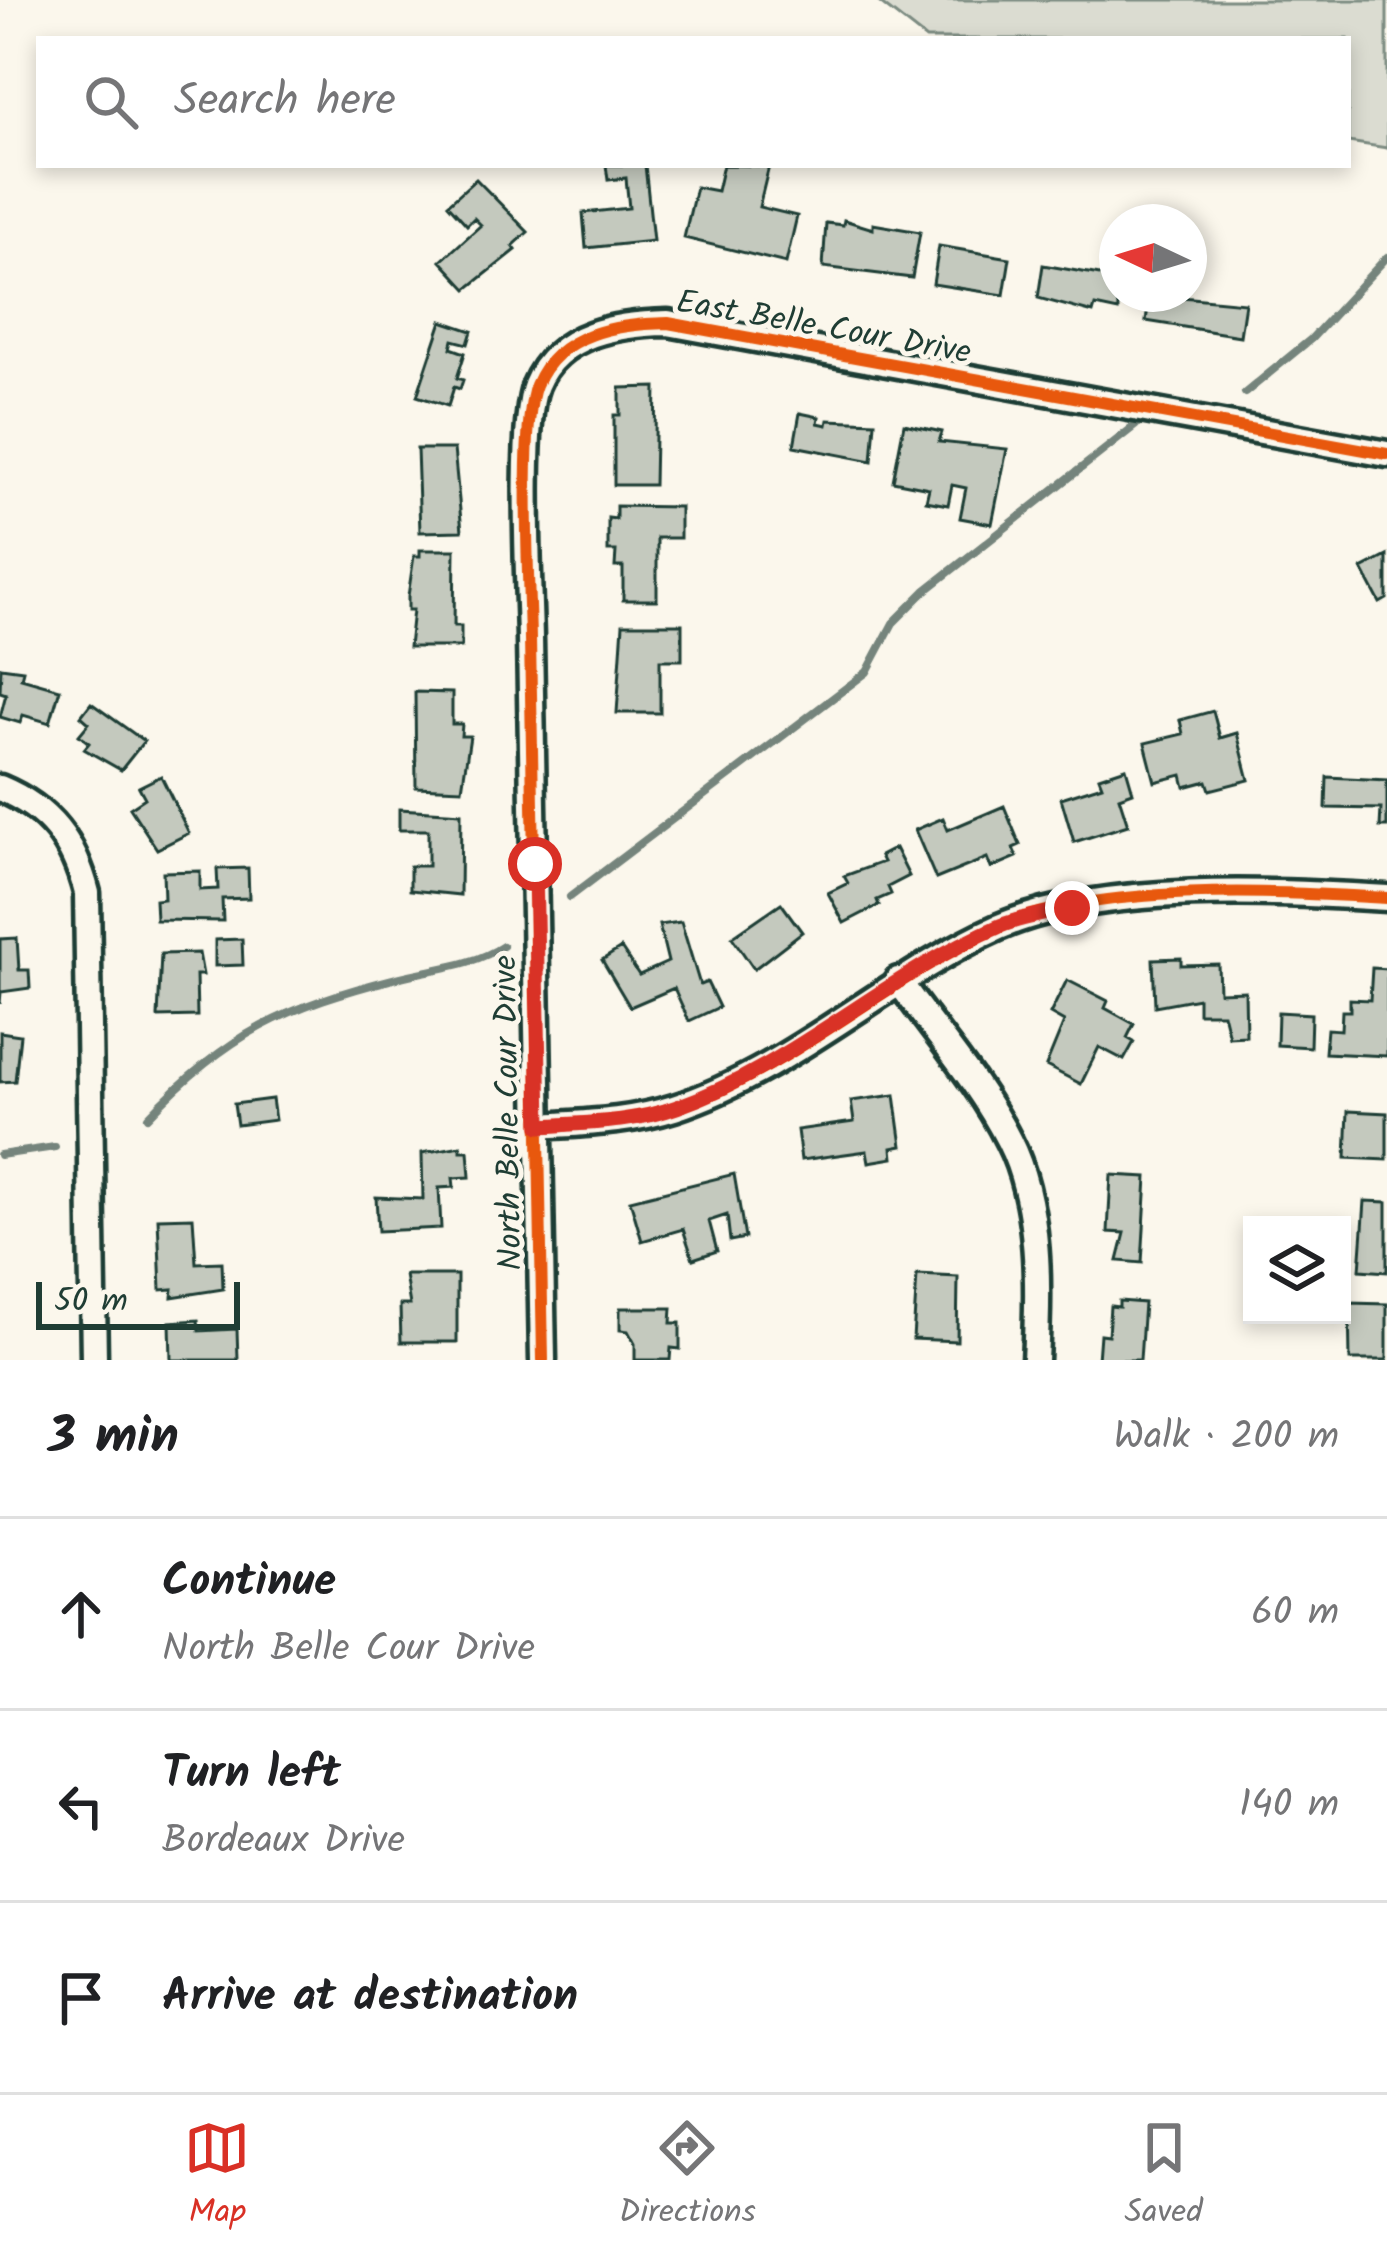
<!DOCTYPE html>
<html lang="en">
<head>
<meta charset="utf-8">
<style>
	body { margin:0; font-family:Kalam,sans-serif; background:#f6f6f6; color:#202124 }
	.controls { position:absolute; right:36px; bottom:36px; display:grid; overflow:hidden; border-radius:0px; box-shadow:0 6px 18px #0003 }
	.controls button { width:108px; height:108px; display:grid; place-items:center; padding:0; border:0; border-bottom:3px solid #e0e0e0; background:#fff; color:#202124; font:60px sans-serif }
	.compass { position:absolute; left:1099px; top:204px; width:108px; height:108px; border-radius:50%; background:#fff; box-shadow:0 6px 18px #0003; rotate:274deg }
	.scale { position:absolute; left:36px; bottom:30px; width:204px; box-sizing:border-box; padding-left:12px; border:6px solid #1f3d34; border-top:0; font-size:33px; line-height:42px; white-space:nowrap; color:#1f3d34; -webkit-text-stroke:9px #fbf7ec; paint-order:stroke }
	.stop { position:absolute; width:36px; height:36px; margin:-27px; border:9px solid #d93025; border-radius:50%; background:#fff }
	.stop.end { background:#d93025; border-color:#fff; box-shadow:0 3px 12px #0008 }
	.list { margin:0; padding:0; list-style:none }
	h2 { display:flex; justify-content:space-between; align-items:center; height:156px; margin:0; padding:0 48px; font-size:51px }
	h2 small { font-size:39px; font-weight:400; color:#757577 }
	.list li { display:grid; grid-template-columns:78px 1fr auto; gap:36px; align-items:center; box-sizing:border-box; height:192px; padding:0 48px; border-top:3px solid #e0e0e0 }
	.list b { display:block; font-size:45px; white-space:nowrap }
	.list p { margin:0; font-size:39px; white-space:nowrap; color:#757577 }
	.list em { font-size:39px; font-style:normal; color:#757577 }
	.icon { flex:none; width:66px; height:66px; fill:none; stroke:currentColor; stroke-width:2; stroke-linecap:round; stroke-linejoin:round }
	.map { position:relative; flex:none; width:1387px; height:1360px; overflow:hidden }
	.search { position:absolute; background:#fff; box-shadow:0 6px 18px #0003; left:36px; right:36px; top:36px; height:132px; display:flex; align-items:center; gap:30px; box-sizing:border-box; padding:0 42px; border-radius:0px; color:#757577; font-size:45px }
	.sheet { height:732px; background:#fff }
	nav { display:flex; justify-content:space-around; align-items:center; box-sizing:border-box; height:168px; border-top:3px solid #e0e0e0; background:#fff; font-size:33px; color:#757577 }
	nav a { display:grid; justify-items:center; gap:6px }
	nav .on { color:#d93025 }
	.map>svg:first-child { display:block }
	.green { fill:#dbdcd1; stroke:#7d8c82; stroke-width:3 }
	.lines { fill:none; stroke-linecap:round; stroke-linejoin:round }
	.stream { stroke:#74847b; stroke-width:8 }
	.building { fill:#c4c9be; stroke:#1f3d34; stroke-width:3 }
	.street-casing { stroke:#1f3d34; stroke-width:33 }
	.street { stroke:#fbf7ec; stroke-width:24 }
	.cycleway-casing { stroke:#fbf7ec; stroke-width:20 }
	.cycleway { stroke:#e8590c; stroke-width:12 }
	.route { stroke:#d93025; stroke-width:15 }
	.labels { text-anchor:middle; stroke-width:10; stroke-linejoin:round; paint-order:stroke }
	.street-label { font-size:33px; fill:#1f3d34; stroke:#fbf7ec }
</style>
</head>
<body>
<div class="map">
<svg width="1387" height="1360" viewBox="0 0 1387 1360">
	<rect width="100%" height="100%" fill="#fbf7ec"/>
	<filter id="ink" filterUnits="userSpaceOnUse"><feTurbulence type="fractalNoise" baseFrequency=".00833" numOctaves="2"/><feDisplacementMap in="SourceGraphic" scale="24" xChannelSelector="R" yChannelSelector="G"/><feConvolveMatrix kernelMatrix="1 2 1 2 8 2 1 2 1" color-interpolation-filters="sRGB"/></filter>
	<g filter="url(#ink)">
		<path class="green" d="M876 0H1387V148L1348 142V39H926Z"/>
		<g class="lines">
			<path class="stream" d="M1245 393 1311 339 1387 257
				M570 897 867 672 893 623 925 591 1136 425
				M148 1117C227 1033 287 1006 397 978 434 968 471 967 503 946
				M0 1155 55 1147"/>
		</g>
		<path class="building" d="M606 165H645L653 241 586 248 583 213 629 208 626 178 608 180Z
			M723 165 769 166 759 207 797 216 786 263 684 238 696 187 717 191Z
			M476 179 528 232 513 246 516 250 467 289 441 261 481 225 474 218 467 225 448 204Z
			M844 220 873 229V224L920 232 912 278 823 267 826 223 843 225Z
			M939 246 1010 258 1004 295 933 284Z
			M1043 265 1117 278 1118 311 1095 306 1093 313 1038 298Z
			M1150 294 1245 303 1240 336 1146 321Z
			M442 321 472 331 468 344 453 340 451 348 465 353 457 378 463 380 460 389 454 387 448 406 417 396Z
			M656 387 654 485H614V415H620V388Z
			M800 413 819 417 818 423 827 425 828 420 875 422 872 461 794 446Z
			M904 424 942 432 939 442 1007 449 992 524 960 518 966 488 952 485 948 505 926 501 929 488 893 481Z
			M417 449H454L462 531 420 532Z
			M616 506 680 507V538H657V600H623V567H615L616 551H608V518L616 519Z
			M420 550H455L454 626H461V647H409L413 610H408V596L414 556H420Z
			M1387 556V599L1380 603 1362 569Z
			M623 624H682V660H660V713H617Z
			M1 667 23 670 21 678 60 689 50 723 23 715 20 723 0 717 6 694 0 692Z
			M415 692 452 693V724H462L461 736H470L462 789 416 787Z
			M91 703 144 741 121 770 84 749 89 743 79 735 89 723 81 716Z
			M1213 711 1220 738 1237 733 1249 780 1210 790 1207 781 1185 787 1182 775 1155 782 1145 743 1183 734 1180 720Z
			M1126 768 1133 792 1119 797 1128 825 1074 842 1061 798 1102 785 1099 777Z
			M161 776 189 833 157 849 130 808 145 798 139 787Z
			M1327 777 1387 780V827H1380L1381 809 1326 808Z
			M1004 806 1020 845 1013 848 1017 857 991 868 987 858 936 879 915 830 943 818 948 830Z
			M399 809 461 813 460 895 410 890V866H428V830H399Z
			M895 848 909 876 888 887 891 894 877 900 879 905 844 923 828 893 848 883 844 876 883 862 880 856Z
			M248 868 249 898 222 899 223 921 156 920 155 900 164 899 163 872 200 871V890L218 889 217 869Z
			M781 903 802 932 754 969 732 937Z
			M681 922 700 985 707 982 719 1007 689 1021 674 988 630 1007 602 960 621 948 639 975 668 962 659 925Z
			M17 938 19 970H29L30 988 1 992 0 1004V939Z
			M242 939 243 965 215 966V940Z
			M199 953 203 975H196L197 1016 158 1017 161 954Z
			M1181 958V965L1218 964 1219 992 1245 991 1246 1036 1229 1037 1223 1013H1198V998L1155 1006 1153 959Z
			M1372 968 1387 969V1056L1325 1053 1327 1029 1341 1030 1342 1011H1350V999L1370 1000Z
			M1067 980 1108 1001 1105 1008 1134 1024 1127 1038 1134 1042 1124 1060 1099 1047 1081 1084 1046 1066 1064 1022 1050 1014Z
			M1278 1012 1311 1014 1310 1047 1277 1045Z
			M0 1032 20 1035 15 1081 0 1082Z
			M895 1095 902 1146 892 1148 893 1158 869 1162 867 1151 801 1160 797 1130 854 1122 851 1101Z
			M272 1099 275 1120 237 1125 234 1104Z
			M1348 1111 1387 1113V1160L1346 1158Z
			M461 1146V1151H468L470 1177 453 1178 454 1187 439 1188 441 1228 378 1231 376 1197 423 1199 422 1153Z
			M734 1174 745 1238 730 1241 727 1215 709 1221 717 1251 693 1259 683 1229 642 1241 630 1200Z
			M1111 1175 1147 1177 1142 1263 1118 1261 1125 1233 1108 1232Z
			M1365 1201 1387 1202V1272L1360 1270Z
			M193 1217 196 1263 222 1262 223 1289 172 1297 173 1289 161 1290 158 1218Z
			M405 1275H457V1342H401L400 1305H410Z
			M917 1275 958 1277 957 1341 913 1339Z
			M1119 1301 1144 1303 1140 1360H1098L1100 1334 1108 1335 1110 1306 1119 1307Z
			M1349 1303 1387 1304V1360H1350Z
			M620 1308H672L671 1323H680V1349L671 1348 670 1360H635V1344L628 1331 620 1330Z
			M198 1320 199 1331 237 1329 238 1360H171L170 1322Z"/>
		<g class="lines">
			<g class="street-casing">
				<path id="street" d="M0 788C50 809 74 842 87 893L94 1360
					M898 980C935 1033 980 1083 1009 1141 1041 1204 1039 1291 1035 1360
					M540 1126C585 1123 630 1122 674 1108 794 1069 885 978 999 927 1099 883 1279 891 1387 898
					M543 1360C539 1120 535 880 530 639 529 588 520 425 536 385 558 332 619 324 668 323L1387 454"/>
			</g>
			<use href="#street" class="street"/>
			<g class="cycleway-casing">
				<path id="cycleway" d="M540 1126C585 1123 630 1122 674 1108 794 1069 885 978 999 927 1099 883 1279 891 1387 898
					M543 1360C539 1120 535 880 530 639 529 588 520 425 536 385 558 332 619 324 668 323L1387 454"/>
			</g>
			<use href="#cycleway" class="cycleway"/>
		</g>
	</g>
	<g class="lines" filter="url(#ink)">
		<path class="route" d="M535 864 540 1126C586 1123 633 1123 677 1107 795 1065 886 975 1000 926 1022 917 1049 913 1072 908"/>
	</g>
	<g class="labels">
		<g class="street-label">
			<text transform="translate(824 325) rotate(10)" y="12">East Belle Cour Drive</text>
			<text transform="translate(506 1113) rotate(-91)" y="12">North Belle Cour Drive</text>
		</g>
	</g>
</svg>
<div class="controls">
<button><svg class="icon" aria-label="layers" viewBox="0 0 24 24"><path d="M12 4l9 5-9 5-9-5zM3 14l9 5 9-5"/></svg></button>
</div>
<svg class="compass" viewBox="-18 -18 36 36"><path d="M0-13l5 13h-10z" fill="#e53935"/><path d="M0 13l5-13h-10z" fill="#757577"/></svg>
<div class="scale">50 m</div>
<div class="stop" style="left:535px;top:864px"></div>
<div class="stop end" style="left:1072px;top:908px"></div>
<div class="search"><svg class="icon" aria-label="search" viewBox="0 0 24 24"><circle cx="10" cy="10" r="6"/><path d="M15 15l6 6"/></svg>Search here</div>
</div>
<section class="sheet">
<h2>3 min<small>Walk · 200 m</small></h2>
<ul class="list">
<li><svg class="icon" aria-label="ahead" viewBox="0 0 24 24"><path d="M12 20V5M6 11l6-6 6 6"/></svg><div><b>Continue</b><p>North Belle Cour Drive</p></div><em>60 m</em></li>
<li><svg class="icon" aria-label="left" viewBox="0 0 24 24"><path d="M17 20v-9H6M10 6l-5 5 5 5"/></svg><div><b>Turn left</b><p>Bordeaux Drive</p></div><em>140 m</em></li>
<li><svg class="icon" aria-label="arrive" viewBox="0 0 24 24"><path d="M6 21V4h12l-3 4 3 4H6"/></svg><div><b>Arrive at destination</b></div></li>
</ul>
</section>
<nav>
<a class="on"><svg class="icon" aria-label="map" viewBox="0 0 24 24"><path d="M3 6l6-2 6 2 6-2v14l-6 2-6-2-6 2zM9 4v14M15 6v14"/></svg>Map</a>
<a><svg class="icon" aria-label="directions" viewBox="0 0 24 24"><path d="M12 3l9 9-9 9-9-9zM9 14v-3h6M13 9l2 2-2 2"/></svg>Directions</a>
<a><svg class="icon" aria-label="saved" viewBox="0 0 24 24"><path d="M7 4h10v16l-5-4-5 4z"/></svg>Saved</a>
</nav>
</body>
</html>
